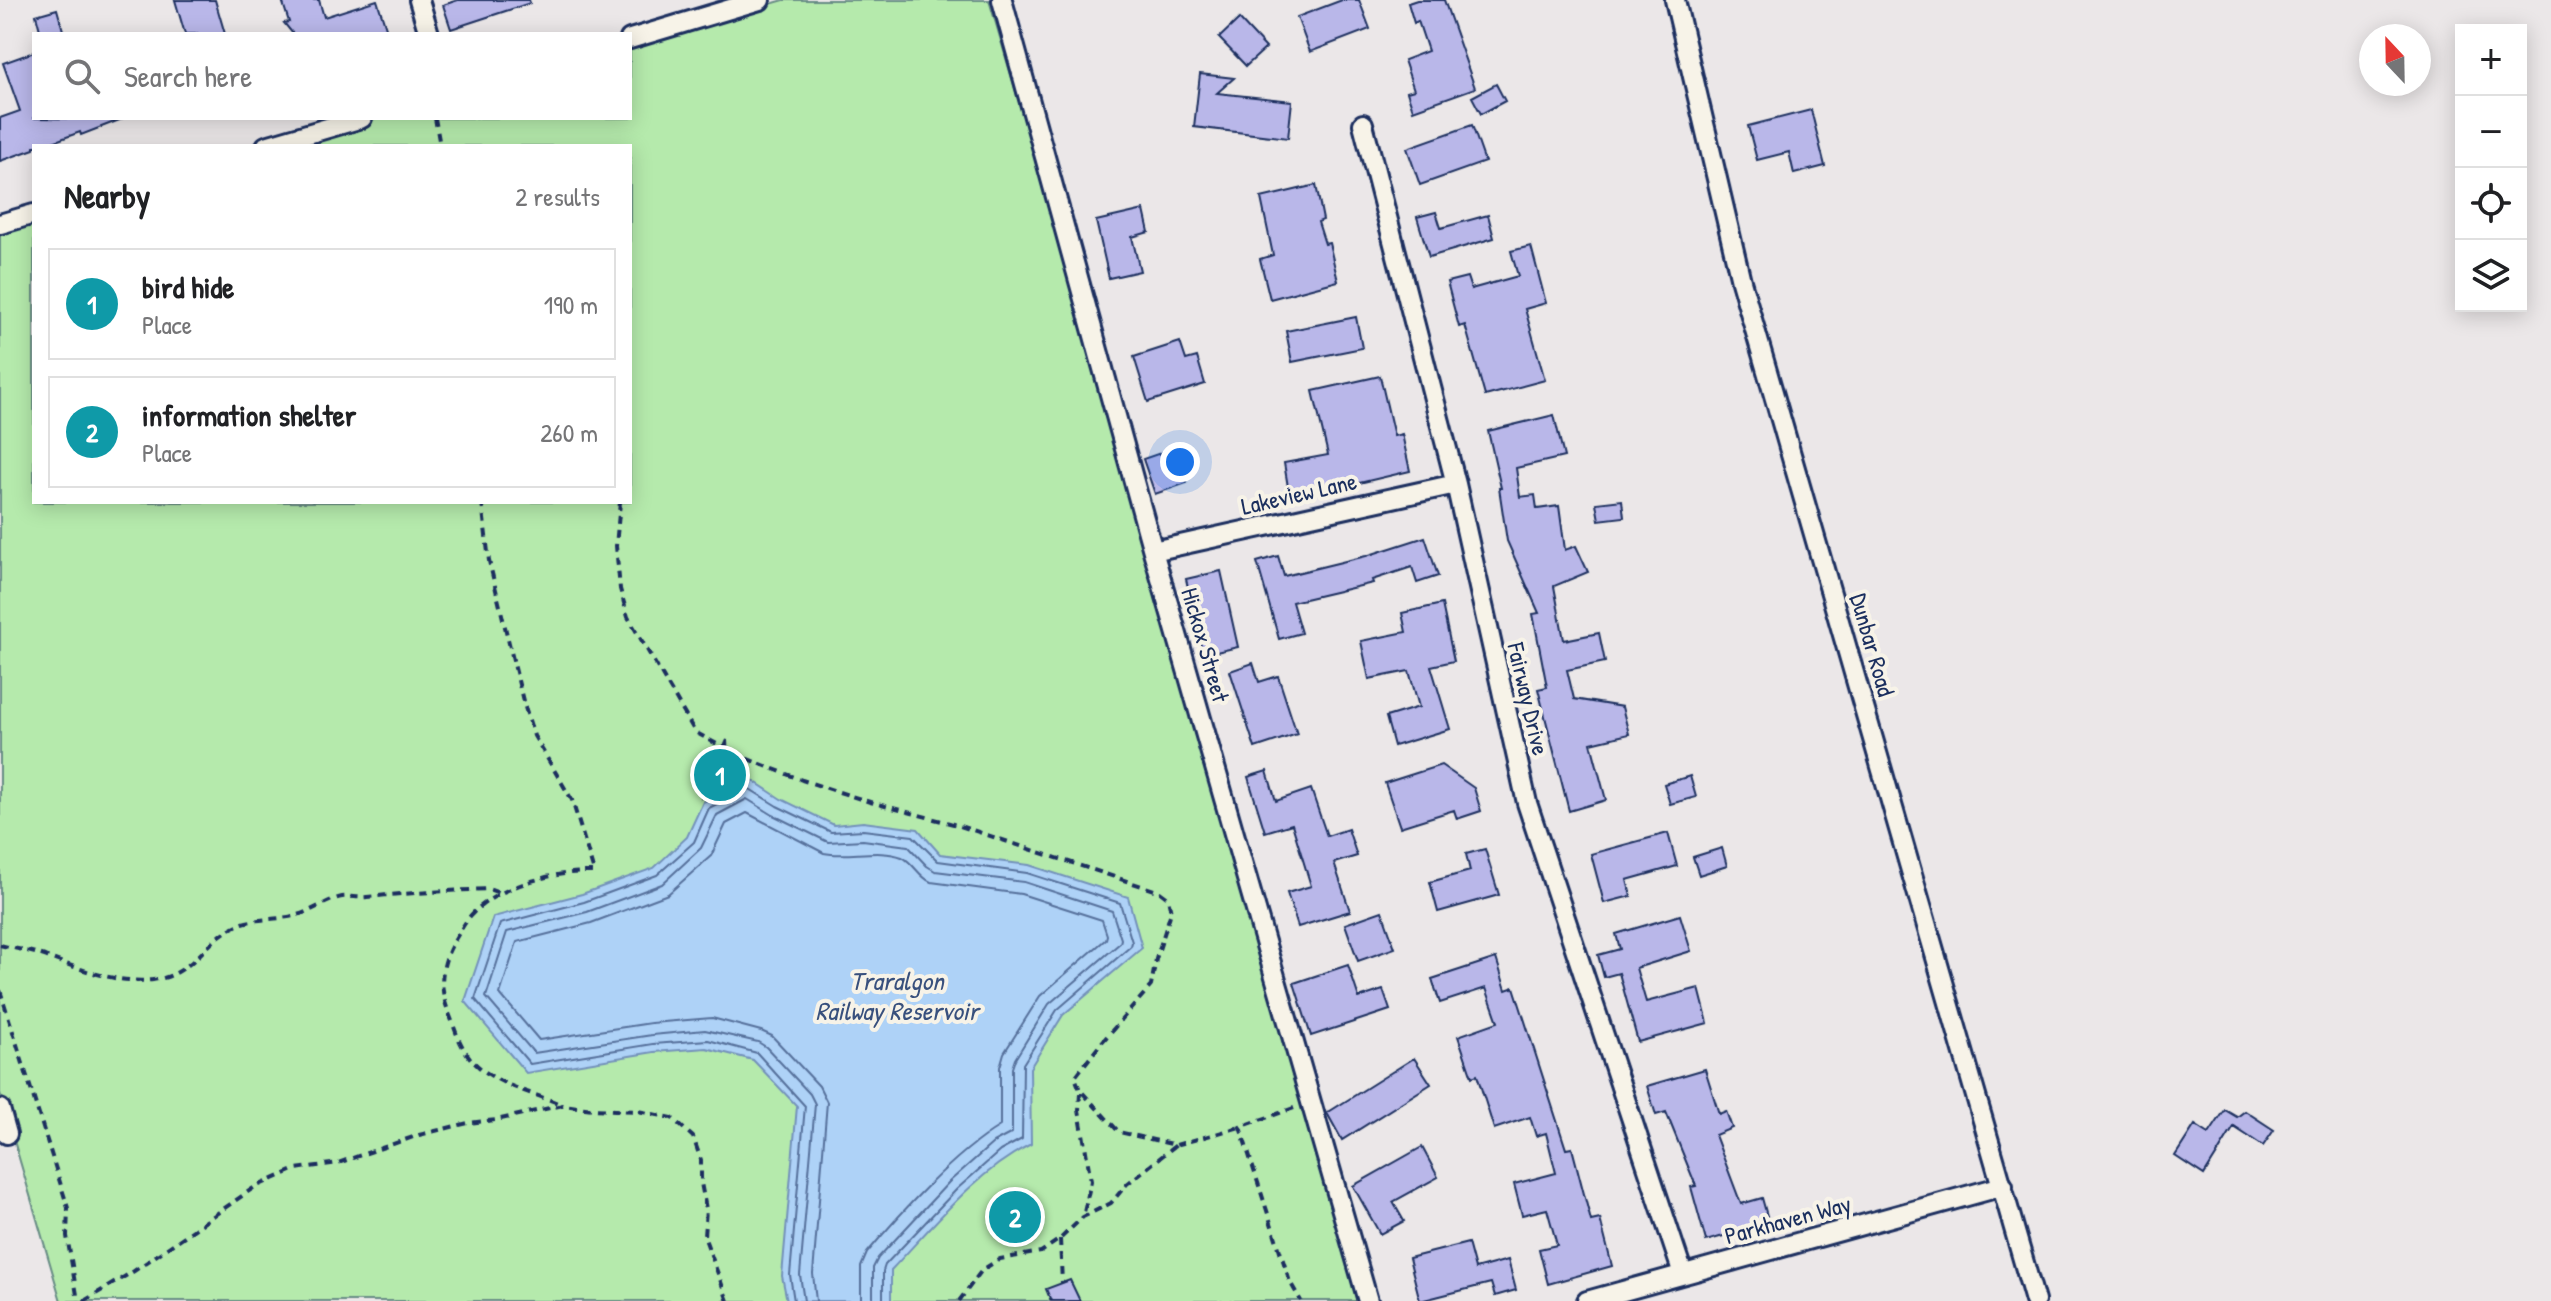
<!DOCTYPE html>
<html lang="en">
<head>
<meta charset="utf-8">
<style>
	body { margin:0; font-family:"Patrick Hand",sans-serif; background:#f2f2f2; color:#202124 }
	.controls { position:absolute; right:24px; top:24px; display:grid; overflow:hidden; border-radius:0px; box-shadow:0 4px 20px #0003 }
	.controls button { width:72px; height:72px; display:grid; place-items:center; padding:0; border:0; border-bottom:2px solid #e0e0e0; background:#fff; color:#202124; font:40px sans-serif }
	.compass { position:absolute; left:2359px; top:24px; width:72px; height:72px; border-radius:50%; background:#fff; box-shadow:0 4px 20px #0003; rotate:338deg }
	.you { position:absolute; left:1180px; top:462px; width:28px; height:28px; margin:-20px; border:6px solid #fff; border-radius:50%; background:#1a73e8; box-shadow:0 0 0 12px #1a73e833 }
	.badge { display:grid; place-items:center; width:52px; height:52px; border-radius:50%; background:#1b2f5e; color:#fff; font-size:26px; font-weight:700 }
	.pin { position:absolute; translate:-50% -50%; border:4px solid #fff; box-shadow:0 2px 8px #0006 }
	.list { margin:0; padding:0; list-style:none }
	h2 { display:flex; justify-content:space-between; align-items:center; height:104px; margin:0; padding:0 32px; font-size:34px }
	h2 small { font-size:26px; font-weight:400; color:#757577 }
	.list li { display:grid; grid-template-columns:52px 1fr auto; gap:24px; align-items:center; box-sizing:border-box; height:112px; margin:0 16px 16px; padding:0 16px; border:2px solid #e0e0e0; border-radius:0px }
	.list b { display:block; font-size:30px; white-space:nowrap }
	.list p { margin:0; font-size:26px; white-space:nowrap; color:#757577 }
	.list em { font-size:26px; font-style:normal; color:#757577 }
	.icon { flex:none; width:44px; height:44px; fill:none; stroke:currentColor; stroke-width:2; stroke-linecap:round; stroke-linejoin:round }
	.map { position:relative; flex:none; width:2551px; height:1301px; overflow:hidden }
	.search { position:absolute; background:#fff; box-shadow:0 4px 20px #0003; left:32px; top:32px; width:600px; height:88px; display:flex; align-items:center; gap:20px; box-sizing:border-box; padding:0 28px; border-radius:0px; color:#757577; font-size:30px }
	.panel { position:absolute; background:#fff; box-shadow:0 4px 20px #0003; left:32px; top:144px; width:600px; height:360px; border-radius:0px }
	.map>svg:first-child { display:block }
	.green { fill:#b5eaac; stroke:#688c85; stroke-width:2 }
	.water { fill:#aed2f7; stroke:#7391ba; stroke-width:2 }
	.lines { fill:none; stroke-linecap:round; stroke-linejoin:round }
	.shore { stroke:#56709b; stroke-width:2 }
	.building { fill:#b9b7e9; stroke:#1b2f5e; stroke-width:2 }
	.minor-casing { stroke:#1b2f5e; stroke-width:24 }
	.path { stroke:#1b2f5e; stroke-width:4; stroke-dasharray:8 6; stroke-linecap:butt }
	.minor { stroke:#f7f3e8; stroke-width:18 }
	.labels { text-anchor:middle; stroke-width:8; stroke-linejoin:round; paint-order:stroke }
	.street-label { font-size:24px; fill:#1b2f5e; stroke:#f7f3e8 }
	.water-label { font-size:26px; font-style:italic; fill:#38507d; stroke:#f7f3e8 }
</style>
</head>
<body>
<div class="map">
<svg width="2551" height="1301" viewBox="0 0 2551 1301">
	<rect width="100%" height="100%" fill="#ebe7e8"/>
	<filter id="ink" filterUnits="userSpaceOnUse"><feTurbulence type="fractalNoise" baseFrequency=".0125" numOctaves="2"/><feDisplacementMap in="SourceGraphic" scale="16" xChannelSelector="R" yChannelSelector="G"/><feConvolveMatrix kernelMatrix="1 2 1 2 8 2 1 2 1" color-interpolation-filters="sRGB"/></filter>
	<g filter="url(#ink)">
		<path class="green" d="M784 0H989L1295 1044 1366 1301H61L0 1093V227L34 217V502H630V146H279L376 118H630V45Z"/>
		<path class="water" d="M749 778 781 799 834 825 863 822 918 829 940 854 1029 865 1128 897 1142 948 1063 1015 1030 1068 1031 1144C975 1172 934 1225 891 1270V1301H787L782 1276 797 1106 753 1060 706 1048 654 1052 526 1073 465 1001 493 917 582 894 654 868 687 837 703 802Z"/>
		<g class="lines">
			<path class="shore" d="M794 1301 790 1275 805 1106 757 1053 708 1040 653 1044 530 1064 475 999 500 924 584 902 657 875 694 842 709 808 748 788 777 806 831 832 863 830 913 836 938 861 1027 873 1120 903 1132 942 1131 946 1057 1010 1023 1064 1022 1139 1000 1151 957 1189 885 1265 883 1271V1301
				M804 1301 800 1275 815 1104 810 1094 766 1047 758 1042 705 1030 652 1035 534 1053 486 997 507 932 587 912 662 884 701 848 717 815 747 799 773 815 828 842 863 840 908 846 927 866 935 871 1024 882 1112 911 1121 939 1120 943 1049 1004 1015 1059 1012 1068V1133L993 1143 949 1182 878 1258 873 1268V1301
				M816 1301 813 1274 827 1102 819 1086 772 1036 761 1031 712 1018 651 1023 539 1040 500 994 517 942 591 923 668 894 711 856 726 824 747 813 824 853C846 858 880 848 902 857 913 862 919 877 931 882L1021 894 1102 920 1107 935 1106 939 1040 996 1004 1053 1000 1067V1126C955 1153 901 1212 867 1253L861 1267V1301"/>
		</g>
		<path class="building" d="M175 0H215L225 34H185Z
			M282 0H319L324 17 377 0 388 34H293L284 23 289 22Z
			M458 0H529L530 3 451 29 443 5Z
			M1342 0H1359L1370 29 1310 52 1297 17Z
			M1417 0H1444L1475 88 1413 110 1407 92 1414 90 1404 60 1428 51 1418 21 1414 23 1408 3Z
			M57 9 64 34H41L36 15Z
			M1239 19 1266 48 1246 66 1219 38Z
			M34 52V118L122 119 81 135 80 132 42 146H34V149L0 161V118L20 111 3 63Z
			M1200 74 1234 78 1217 93 1292 101 1288 138 1194 127Z
			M1496 84 1505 101 1481 114 1472 97Z
			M1811 110 1825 166 1794 174 1789 152 1757 160 1748 126Z
			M1472 125 1485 162 1420 185 1407 148Z
			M1316 185 1323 220 1318 222 1325 244 1329 243 1338 281 1270 299 1260 259 1273 255 1261 198Z
			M1144 210 1149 232 1132 237 1140 271 1109 278 1096 221Z
			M1436 212 1441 228 1488 215 1494 238 1429 257 1417 217Z
			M1531 246 1546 303 1525 309 1545 380 1485 396 1465 325 1459 327 1447 282 1467 277 1471 289 1518 276 1511 251Z
			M1356 317 1362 348 1292 362 1286 331Z
			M1180 342 1186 360 1197 357 1205 384 1148 402 1134 357Z
			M1380 376 1394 436 1402 434 1410 471 1355 484V482L1289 493 1284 463 1328 455 1313 391Z
			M1554 415 1564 457 1516 468 1520 497 1535 495 1537 509 1559 506 1565 550 1576 546 1588 572 1554 586 1564 640 1599 633 1605 662 1567 670 1574 699 1622 707 1629 734 1591 743 1606 800 1569 811 1538 689 1547 687 1533 614 1539 613 1507 541 1499 488H1501L1488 431Z
			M1175 448 1187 483 1155 494 1143 459Z
			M1622 500 1624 517 1599 520 1596 503Z
			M1425 537 1438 576 1417 583 1412 567 1372 580 1373 583 1292 602 1301 633 1279 639 1257 562 1278 556 1284 576 1366 556Z
			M1221 571 1238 647 1203 655 1186 579Z
			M1442 604 1454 661 1431 666 1450 729 1394 746 1386 717 1419 707 1409 671 1369 679 1361 641 1406 632 1402 613Z
			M1253 663 1259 682 1278 676 1297 734 1255 748 1230 671Z
			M727 740 729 779 702 797Z
			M1441 765 1474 788 1481 811 1457 819 1454 810 1400 827 1385 783Z
			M1267 771 1276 801 1311 789 1327 836 1348 829 1357 856 1334 863 1350 911 1298 927 1287 893 1311 886 1292 824 1265 832 1248 777Z
			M1690 776 1696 797 1670 804 1664 784Z
			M1668 833 1677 866 1627 880 1631 896 1604 903 1591 854Z
			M1722 848 1727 866 1699 875 1693 857Z
			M1485 849 1499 895 1438 912 1430 882 1470 871 1466 854Z
			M1382 911 1395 948 1358 961 1345 924Z
			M1680 915 1691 951 1636 968 1646 1002 1699 988 1708 1023 1638 1042 1619 973 1604 977 1598 955 1620 949 1616 934Z
			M1496 958 1506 990 1514 987 1566 1149 1572 1148 1591 1221 1600 1219 1612 1266 1548 1284 1539 1249 1557 1245 1547 1209 1522 1215 1514 1184 1556 1173 1546 1133 1536 1136 1530 1117 1494 1129 1477 1075 1472 1077 1458 1036 1498 1022 1486 988 1440 1003 1432 979Z
			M1348 965 1359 998 1383 990 1390 1010 1311 1036 1294 983Z
			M1414 1058 1431 1084 1342 1140 1327 1113Z
			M1705 1069 1719 1114 1726 1111 1732 1128 1715 1135 1741 1204 1762 1198 1769 1223 1706 1241 1691 1187 1696 1186 1666 1112 1656 1115 1647 1086Z
			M2225 1110 2237 1117 2245 1111 2274 1130 2263 1146 2234 1127 2204 1175 2175 1156 2195 1125 2209 1134Z
			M1422 1147 1438 1177 1393 1202 1404 1221 1380 1234 1353 1186Z
			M1019 1199 1032 1221 1011 1237 997 1213Z
			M1468 1243 1475 1269 1508 1260 1516 1290 1495 1296 1491 1283 1420 1301 1409 1258Z
			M1070 1280 1080 1301H1051L1046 1289Z"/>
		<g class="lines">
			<g class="minor-casing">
				<path id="minor" d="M419 0 429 34
					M1002 0 1153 551 1368 1301
					M1675 0 1741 281 2035 1301
					M630 39 760 0
					M1363 124 1456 484 1527 803 1683 1274
					M266 146 362 118
					M0 224 34 214
					M1153 551 1456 484
					M0 1109 7 1134
					M1587 1301 2003 1186"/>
			</g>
			<path class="path" d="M435 118 440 146
				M482 502 489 561 523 701 534 736 572 800 594 872C556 871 501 885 473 913 466 920 461 930 456 938 446 954 440 972 443 991 444 1001 448 1011 452 1021 458 1039 464 1054 479 1067 504 1088 534 1093 563 1105
				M620 502 616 546 620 589 628 617 695 732 735 754 802 780 870 802 957 825 1160 892 1168 898 1171 912 1156 959 1151 986 1102 1042 1075 1077 1080 1090 1119 1132 1176 1145 1240 1127
				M0 945C16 949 32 951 47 957 80 969 117 984 153 980 196 975 205 936 243 923 260 918 280 920 297 915 313 911 327 900 342 897 350 896 359 898 367 897 407 893 447 891 488 889L502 894
				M0 990 68 1208 67 1236 78 1301
				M1080 1093 1079 1110 1091 1181 1083 1217
				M1294 1108 1240 1127 1290 1282 1301 1301
				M1060 1239 1062 1283
				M84 1301 134 1271 255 1187 296 1169 338 1163 419 1135 468 1123 496 1120 563 1105 592 1109 638 1111 672 1118 693 1137 701 1160V1183L706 1209 704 1236 728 1301
				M959 1301 982 1270 1000 1259 1041 1252 1060 1239 1083 1217 1111 1203 1127 1184 1176 1145"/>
			<use href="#minor" class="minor"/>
		</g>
	</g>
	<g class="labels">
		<g class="street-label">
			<text transform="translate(1299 494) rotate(-13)" y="8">Lakeview Lane</text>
			<text transform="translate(1205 645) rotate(74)" y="8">Hickox Street</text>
			<text transform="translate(1872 645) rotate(74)" y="8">Dunbar Road</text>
			<text transform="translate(1528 699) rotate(77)" y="8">Fairway Drive</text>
			<text transform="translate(1788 1220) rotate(-15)" y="8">Parkhaven Way</text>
		</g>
		<g class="water-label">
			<text x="897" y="990">Traralgon<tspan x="897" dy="30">Railway Reservoir</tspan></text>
		</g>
	</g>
</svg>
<div class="controls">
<button>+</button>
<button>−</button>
<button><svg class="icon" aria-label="locate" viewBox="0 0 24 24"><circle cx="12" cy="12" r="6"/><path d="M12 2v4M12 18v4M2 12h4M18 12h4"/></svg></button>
<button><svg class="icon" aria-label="layers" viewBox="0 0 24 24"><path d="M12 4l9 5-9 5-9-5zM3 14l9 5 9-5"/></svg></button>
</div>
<svg class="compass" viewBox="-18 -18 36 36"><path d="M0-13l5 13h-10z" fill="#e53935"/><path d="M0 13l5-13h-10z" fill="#757577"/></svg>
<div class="you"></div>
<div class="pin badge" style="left:720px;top:775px;background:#0f9aa8">1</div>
<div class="pin badge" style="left:1015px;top:1217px;background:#0f9aa8">2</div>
<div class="search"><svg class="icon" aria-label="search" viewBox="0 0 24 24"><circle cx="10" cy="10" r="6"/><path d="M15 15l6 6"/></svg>Search here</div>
<section class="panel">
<h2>Nearby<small>2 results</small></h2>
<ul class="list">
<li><span class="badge" style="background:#0f9aa8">1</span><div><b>bird hide</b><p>Place</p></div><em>190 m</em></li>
<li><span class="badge" style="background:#0f9aa8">2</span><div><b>information shelter</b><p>Place</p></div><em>260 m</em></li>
</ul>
</section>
</div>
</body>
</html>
